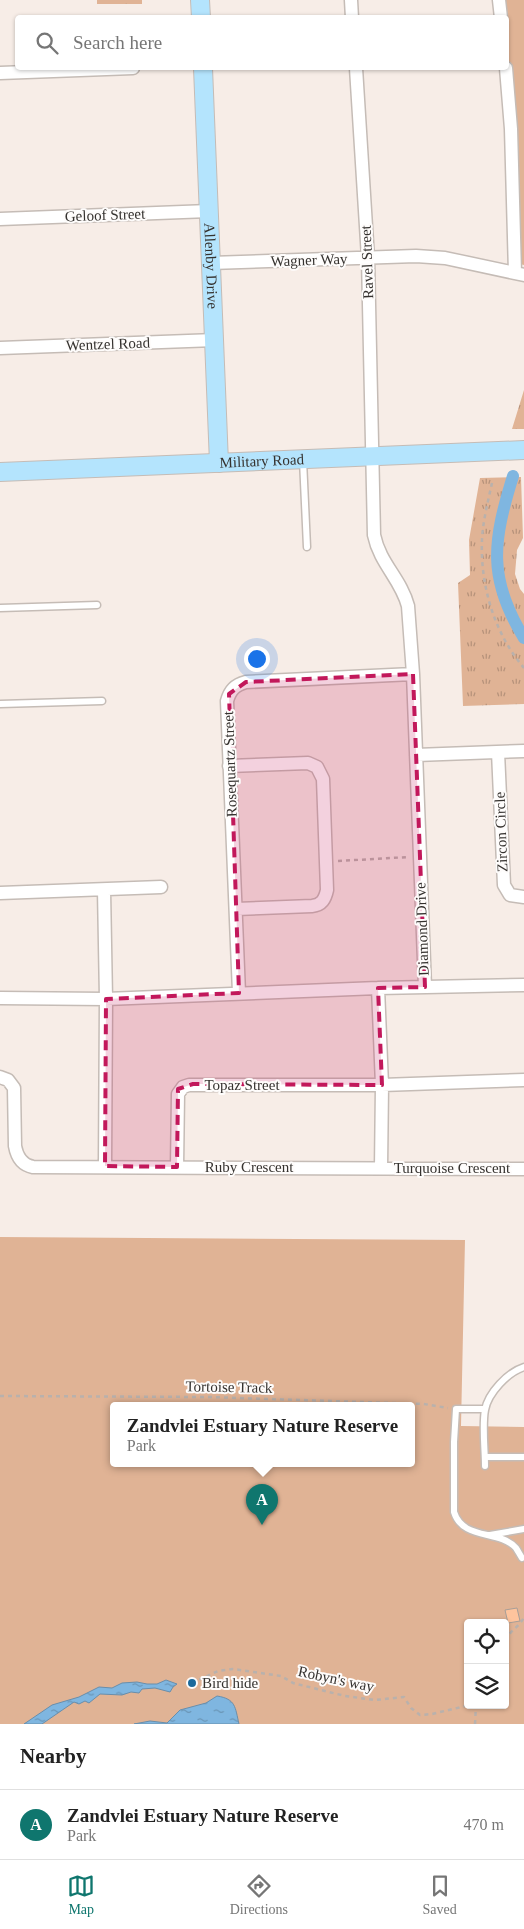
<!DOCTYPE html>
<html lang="en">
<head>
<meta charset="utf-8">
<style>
	body { margin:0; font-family:"Times New Roman",serif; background:#f6f6f6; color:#222 }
	.controls { position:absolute; right:15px; bottom:15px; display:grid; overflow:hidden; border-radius:5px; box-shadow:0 1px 4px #0004 }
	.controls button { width:45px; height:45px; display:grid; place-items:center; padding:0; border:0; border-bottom:1px solid #e0e0e0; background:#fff; color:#222; font:25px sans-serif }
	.you { position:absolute; left:256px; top:658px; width:18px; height:18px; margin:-12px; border:4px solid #fff; border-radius:50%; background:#1a73e8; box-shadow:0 0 0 8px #1a73e833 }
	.badge { display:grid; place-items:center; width:32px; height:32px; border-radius:50%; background:#0f766e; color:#fff; font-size:16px; font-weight:700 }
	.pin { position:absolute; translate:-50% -41px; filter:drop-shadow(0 1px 2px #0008) }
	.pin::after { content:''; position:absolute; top:26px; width:18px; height:15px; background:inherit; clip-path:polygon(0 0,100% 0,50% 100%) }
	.popup { position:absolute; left:110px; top:1402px; width:305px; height:65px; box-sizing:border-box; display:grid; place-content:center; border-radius:5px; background:#fff; filter:drop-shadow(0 1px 4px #0005); font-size:16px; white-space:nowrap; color:#767676 }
	.popup b { font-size:19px; color:#222 }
	.popup::after { content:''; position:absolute; left:50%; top:100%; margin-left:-10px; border:10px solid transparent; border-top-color:#fff }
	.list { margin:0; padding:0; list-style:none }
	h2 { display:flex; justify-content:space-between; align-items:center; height:65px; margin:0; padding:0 20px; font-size:21px }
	h2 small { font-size:16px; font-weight:400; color:#767676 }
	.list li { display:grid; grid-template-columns:32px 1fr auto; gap:15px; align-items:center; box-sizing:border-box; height:70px; padding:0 20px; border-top:1px solid #e0e0e0 }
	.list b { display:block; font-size:19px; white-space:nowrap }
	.list p { margin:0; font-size:16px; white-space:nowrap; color:#767676 }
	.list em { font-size:16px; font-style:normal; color:#767676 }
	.icon { flex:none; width:28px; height:28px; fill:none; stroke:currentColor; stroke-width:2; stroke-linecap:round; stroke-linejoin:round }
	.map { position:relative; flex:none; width:524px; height:1724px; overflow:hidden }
	.search { position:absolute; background:#fff; box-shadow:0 1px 4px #0004; left:15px; right:15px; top:15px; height:55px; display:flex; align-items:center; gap:12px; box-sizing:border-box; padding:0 18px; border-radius:5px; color:#767676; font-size:19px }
	.sheet { height:135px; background:#fff }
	nav { display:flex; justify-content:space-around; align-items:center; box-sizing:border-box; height:70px; border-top:1px solid #e0e0e0; background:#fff; font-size:14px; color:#767676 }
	nav a { display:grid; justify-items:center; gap:2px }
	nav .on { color:#0f766e }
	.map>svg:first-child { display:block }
	.grass { fill:url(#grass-tufts) }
	.green { fill:#e0b395; fill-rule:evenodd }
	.water { fill:url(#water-ripples); stroke:#698eab }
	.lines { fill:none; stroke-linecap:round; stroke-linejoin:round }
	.canal { stroke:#7fb6e0; stroke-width:12 }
	.building { fill:#fec49d; stroke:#a79e98 }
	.lane-casing { stroke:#c5bcb6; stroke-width:9 }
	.street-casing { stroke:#c5bcb6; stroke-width:15 }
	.secondary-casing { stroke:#c5bcb6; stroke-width:20 }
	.path { stroke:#b9b1ac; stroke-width:2.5; stroke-dasharray:4 4; stroke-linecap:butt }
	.lane { stroke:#fff; stroke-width:6 }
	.street { stroke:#fff; stroke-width:12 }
	.secondary { stroke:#b4e4fd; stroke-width:18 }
	.marked { fill:#c2185b; fill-opacity:0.2; stroke:#c2185b; stroke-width:4; stroke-dasharray:10 6; stroke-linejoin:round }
	.poi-dot { fill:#1b699b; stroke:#fefcfb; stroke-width:2 }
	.labels { text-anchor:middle; stroke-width:4; stroke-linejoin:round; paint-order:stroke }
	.street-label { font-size:15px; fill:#35322f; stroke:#fefcfb }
	.poi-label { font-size:15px; fill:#35322f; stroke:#fefcfb; text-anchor:start }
</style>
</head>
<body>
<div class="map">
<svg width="524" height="1724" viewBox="0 0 524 1724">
	<defs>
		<pattern id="grass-tufts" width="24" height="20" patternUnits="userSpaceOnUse" patternTransform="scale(1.25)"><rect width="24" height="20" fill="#e0b395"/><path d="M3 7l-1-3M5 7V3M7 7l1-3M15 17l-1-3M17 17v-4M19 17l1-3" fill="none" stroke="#b6927a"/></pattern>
		<pattern id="water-ripples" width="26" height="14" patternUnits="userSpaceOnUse" patternTransform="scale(1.25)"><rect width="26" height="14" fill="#7fb6e0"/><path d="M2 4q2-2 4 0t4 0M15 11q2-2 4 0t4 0" fill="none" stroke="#6995b6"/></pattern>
	</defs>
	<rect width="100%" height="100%" fill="#f7ede7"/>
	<path class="grass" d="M97 0H142V4H97Z
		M524 390V429H512Z
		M521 477 523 538 517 550 515 574 520 589 524 594V704L463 706 458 583 470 575 469 540 480 478Z"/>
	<path class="green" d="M501 0H524V265L520 264 511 86 507 46 506 18Z
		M0 1237 465 1240 461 1426 524 1427V1724H0ZM113 1406H411V1464H113ZM468 1623H505V1705H468Z"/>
	<path class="water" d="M166 1680 177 1684 173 1687 170 1692 155 1688 142 1689 139 1693 131 1692 122 1695 100 1694 89 1703 85 1701 79 1704 74 1702 42 1724H24L52 1705 79 1697 99 1687 112 1688 122 1683 137 1682 147 1684H157Z
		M217 1696C236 1699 235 1707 239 1724H134L150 1721 167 1723 180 1710 206 1703Z"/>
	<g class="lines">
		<path class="canal" d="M513 476C493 541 487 578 524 638"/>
	</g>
	<path class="building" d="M517 1608 520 1621 508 1623 505 1610Z"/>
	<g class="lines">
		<g class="lane-casing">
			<path id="lane" d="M303 460 307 547
				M0 608 97 605
				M0 704 102 701
				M485 1409H456L454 1442V1512C463 1541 499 1529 516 1548 518 1551 520 1555 522 1558
				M485 1457H524
				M485 1466C485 1450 482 1425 485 1410 488 1393 508 1372 524 1367
				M490 1535 524 1529"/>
		</g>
		<g class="street-casing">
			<path id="street" d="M351 0 352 18
				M499 0 501 18
				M356 68 368 258 374 535C380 564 401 579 408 606L413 674 425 987
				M506 68 511 129 515 273
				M0 73 133 68
				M0 219 209 211
				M211 263 416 256 445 258 524 275
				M0 348 215 340
				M498 752 504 885 510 895 524 897
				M416 755 524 751
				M229 766 308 763 317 767 323 779 327 890C325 899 322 905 312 906L236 909
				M104 890 106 999 105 1166
				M0 893 161 887
				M378 988 382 1085 381 1168
				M239 993 227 701C230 690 235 685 246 682L413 674
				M0 998 106 999 378 988 524 985
				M0 1077 8 1080 14 1088 15 1146C17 1157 22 1165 33 1167L524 1169
				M177 1167 178 1094 183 1087 189 1085H382L524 1080"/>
		</g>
		<g class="secondary-casing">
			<g id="secondary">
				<path d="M200 0 201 18"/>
				<path id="s1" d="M203 68 219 463"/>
				<path id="s2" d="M0 472 524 450"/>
			</g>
		</g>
		<path class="path" d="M492 483C488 501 483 521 482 539 480 585 494 633 524 668
			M338 861 409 857
			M0 1396 209 1397 424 1404 448 1408
			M505 1640C510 1631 520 1626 524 1617
			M192 1683 218 1671 233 1669 281 1676 293 1683 345 1696 375 1700 404 1697 411 1708 420 1715 432 1714 470 1705
			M475 1724 476 1705"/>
		<use href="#lane" class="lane"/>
		<use href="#street" class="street"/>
		<use href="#secondary" class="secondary"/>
	</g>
	<path class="marked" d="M413 674 425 987 378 988 382 1085 193 1084 178 1089 177 1167 105 1166 106 999 239 993 229 694 246 682Z"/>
	<circle class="poi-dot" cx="192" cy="1683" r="5"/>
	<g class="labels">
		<g class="street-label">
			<text transform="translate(105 215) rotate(-2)" y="5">Geloof Street</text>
			<text transform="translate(309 260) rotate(-2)" y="5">Wagner Way</text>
			<text transform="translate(367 262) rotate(-92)" y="5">Ravel Street</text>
			<text dy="5" stroke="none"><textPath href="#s1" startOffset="198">Allenby Drive</textPath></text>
			<text transform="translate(108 344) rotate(-2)" y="5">Wentzel Road</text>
			<text dy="5" stroke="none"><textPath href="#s2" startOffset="262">Military Road</textPath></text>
			<text transform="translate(230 764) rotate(-92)" y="5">Rosequartz Street</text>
			<text transform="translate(501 832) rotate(-92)" y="5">Zircon Circle</text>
			<text transform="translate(422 929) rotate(-92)" y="5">Diamond Drive</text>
			<text x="242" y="1090">Topaz Street</text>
			<text x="249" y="1172">Ruby Crescent</text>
			<text x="452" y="1173">Turquoise Crescent</text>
			<text transform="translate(229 1387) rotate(1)" y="5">Tortoise Track</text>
			<text transform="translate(336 1679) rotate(12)" y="5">Robyn's way</text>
		</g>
		<g class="poi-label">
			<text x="202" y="1688">Bird hide</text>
		</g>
	</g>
</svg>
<div class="controls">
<button><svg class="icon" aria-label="locate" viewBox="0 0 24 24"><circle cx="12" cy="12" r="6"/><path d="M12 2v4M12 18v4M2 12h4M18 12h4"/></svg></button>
<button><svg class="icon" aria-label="layers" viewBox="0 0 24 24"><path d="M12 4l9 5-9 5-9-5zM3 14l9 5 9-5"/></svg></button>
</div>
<div class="you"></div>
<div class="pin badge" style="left:262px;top:1525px">A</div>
<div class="popup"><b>Zandvlei Estuary Nature Reserve</b>Park</div>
<div class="search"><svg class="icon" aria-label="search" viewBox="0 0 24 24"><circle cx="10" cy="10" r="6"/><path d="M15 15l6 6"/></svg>Search here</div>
</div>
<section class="sheet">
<h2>Nearby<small></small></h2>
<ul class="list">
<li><span class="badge">A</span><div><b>Zandvlei Estuary Nature Reserve</b><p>Park</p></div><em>470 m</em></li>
</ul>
</section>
<nav>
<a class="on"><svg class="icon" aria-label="map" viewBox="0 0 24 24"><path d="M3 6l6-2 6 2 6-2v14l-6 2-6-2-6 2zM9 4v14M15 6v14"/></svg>Map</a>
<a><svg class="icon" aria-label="directions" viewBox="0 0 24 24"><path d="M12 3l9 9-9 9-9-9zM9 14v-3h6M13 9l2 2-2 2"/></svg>Directions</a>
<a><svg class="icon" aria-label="saved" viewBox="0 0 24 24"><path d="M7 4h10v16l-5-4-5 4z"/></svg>Saved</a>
</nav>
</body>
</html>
